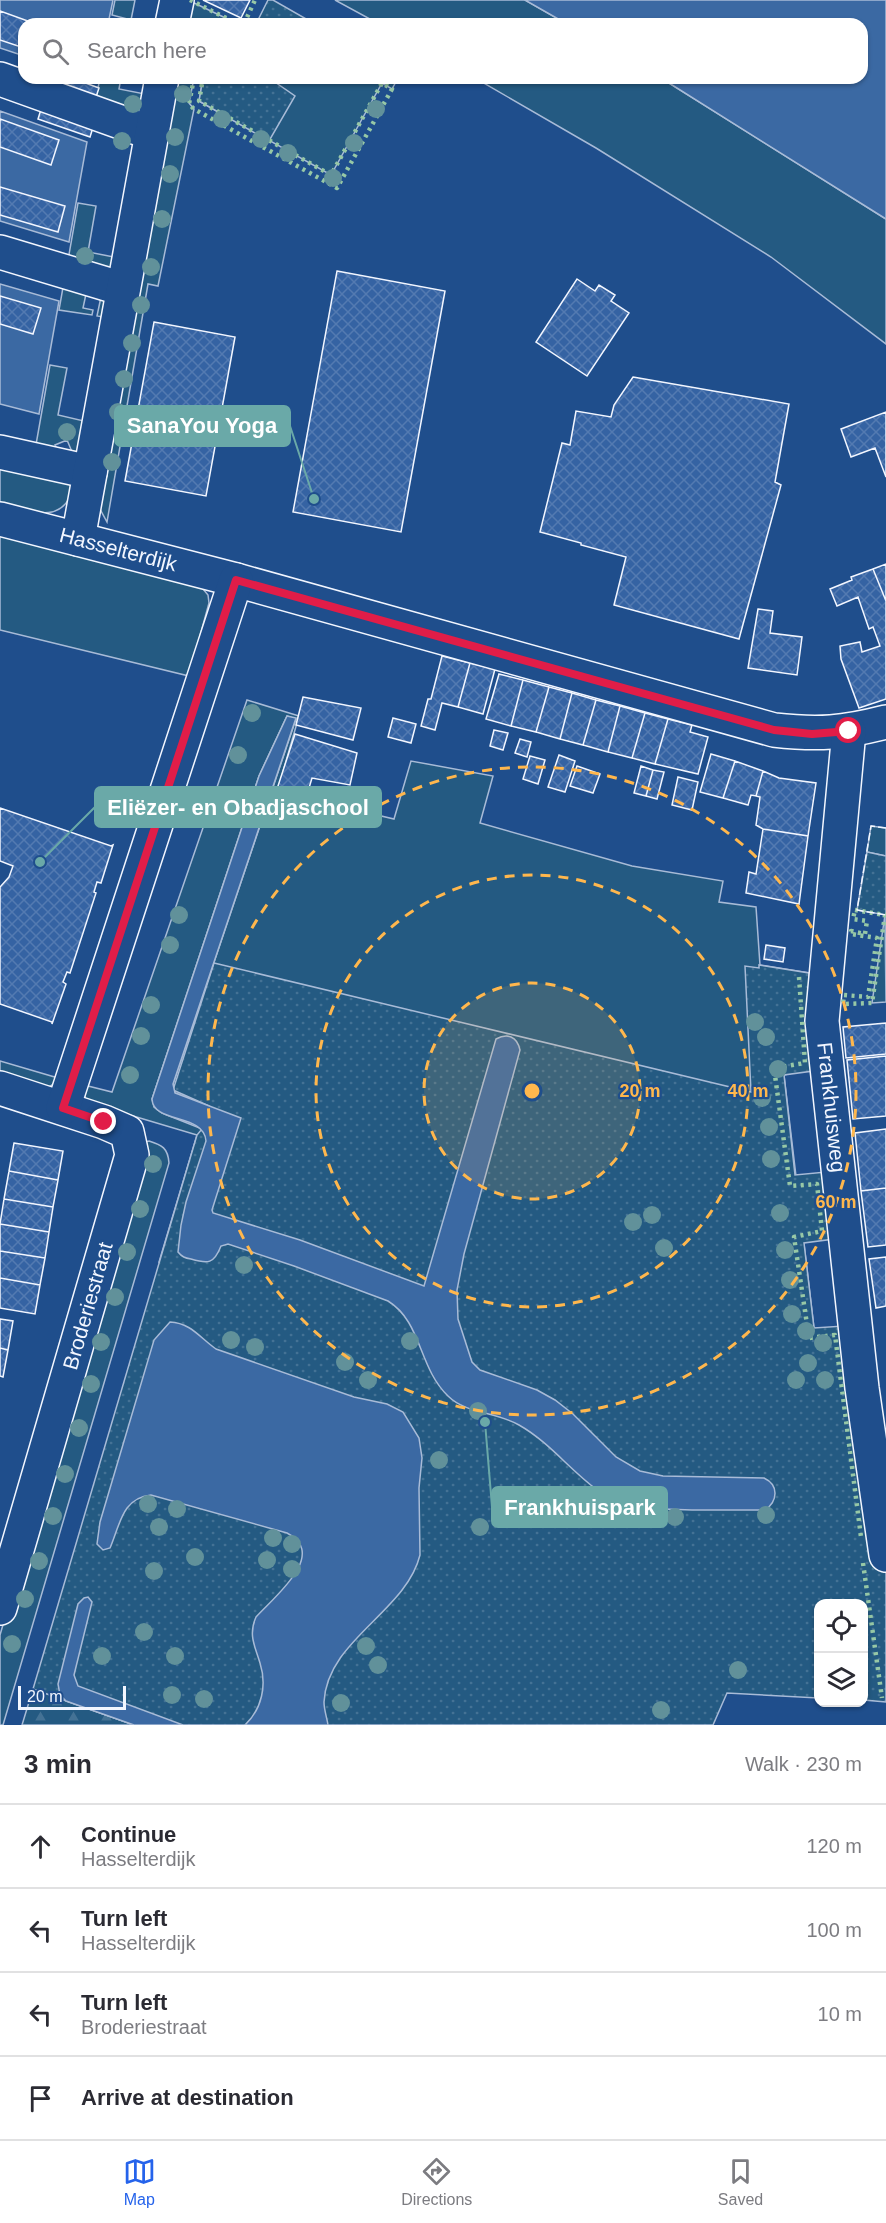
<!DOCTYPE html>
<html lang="en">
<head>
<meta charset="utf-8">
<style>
	body { margin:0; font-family:Helvetica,sans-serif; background:#f7f7f7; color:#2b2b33 }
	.controls { position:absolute; right:18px; bottom:18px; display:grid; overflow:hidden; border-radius:12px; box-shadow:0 2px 4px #0004 }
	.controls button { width:54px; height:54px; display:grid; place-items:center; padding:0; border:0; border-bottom:2px solid #e1e1e2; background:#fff; color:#2b2b33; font:30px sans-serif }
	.scale { position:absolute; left:18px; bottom:15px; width:108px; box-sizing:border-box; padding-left:6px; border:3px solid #f2f6ff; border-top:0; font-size:16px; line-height:21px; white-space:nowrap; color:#f2f6ff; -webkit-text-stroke:4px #1f4e8c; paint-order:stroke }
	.stop { position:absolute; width:18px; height:18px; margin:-14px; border:4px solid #e11d48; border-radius:50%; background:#fff }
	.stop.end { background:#e11d48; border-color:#fff; box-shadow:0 2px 6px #0008 }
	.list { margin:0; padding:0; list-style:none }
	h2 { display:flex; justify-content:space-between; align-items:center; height:78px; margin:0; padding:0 24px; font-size:26px }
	h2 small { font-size:20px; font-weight:400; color:#7c7c81 }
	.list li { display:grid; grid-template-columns:39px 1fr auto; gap:18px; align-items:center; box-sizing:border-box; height:84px; padding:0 24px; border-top:2px solid #e1e1e2 }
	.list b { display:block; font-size:22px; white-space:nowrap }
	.list p { margin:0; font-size:20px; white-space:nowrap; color:#7c7c81 }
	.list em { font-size:20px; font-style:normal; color:#7c7c81 }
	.icon { flex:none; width:33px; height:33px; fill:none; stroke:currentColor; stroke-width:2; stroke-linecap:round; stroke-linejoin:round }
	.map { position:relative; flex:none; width:886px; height:1725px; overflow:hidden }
	.search { position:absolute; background:#fff; box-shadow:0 2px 4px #0004; left:18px; right:18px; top:18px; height:66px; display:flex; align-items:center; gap:15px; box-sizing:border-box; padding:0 21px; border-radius:18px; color:#7c7c81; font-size:22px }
	.sheet { height:414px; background:#fff }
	nav { display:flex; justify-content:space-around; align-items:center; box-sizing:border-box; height:84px; border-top:2px solid #e1e1e2; background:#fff; font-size:16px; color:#7c7c81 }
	nav a { display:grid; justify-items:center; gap:3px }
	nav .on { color:#2563eb }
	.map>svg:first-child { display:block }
	.grass { fill:#245a82; stroke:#a8bbd7; stroke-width:1.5; fill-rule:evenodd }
	.forest { fill:url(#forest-firs); stroke:#a8bbd7; stroke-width:1.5 }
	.park { fill:url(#park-dots); stroke:#a8bbd7; stroke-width:1.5 }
	.water { fill:#3b69a3; stroke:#a8bbd7; stroke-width:1.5 }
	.building { fill:url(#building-cross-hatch); stroke:#f2f6ff; stroke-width:1.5 }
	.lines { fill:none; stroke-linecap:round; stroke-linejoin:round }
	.street-casing { stroke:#f2f6ff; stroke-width:36 }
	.street { stroke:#1f4e8c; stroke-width:33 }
	.hedge { stroke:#97c8a6; stroke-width:4.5; stroke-dasharray:3 4.5; stroke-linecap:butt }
	.fence { stroke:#f2f6ff; stroke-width:1.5; stroke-dasharray:8 3; stroke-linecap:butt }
	.tree { fill:#61919a }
	.route { stroke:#e11d48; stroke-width:8 }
	.ring { fill:none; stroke:#ffb74d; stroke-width:3; stroke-dasharray:10 8 }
	.labels { text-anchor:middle; stroke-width:4.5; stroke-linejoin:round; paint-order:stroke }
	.street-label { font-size:21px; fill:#f2f6ff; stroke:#1f4e8c }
	.centre { fill:#ffb74d; stroke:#1f4e8c; stroke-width:3 }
	.ring-label { font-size:18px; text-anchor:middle; font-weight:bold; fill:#ffb74d; stroke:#1f4e8c; stroke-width:4.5; stroke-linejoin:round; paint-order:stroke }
	.leader { fill:none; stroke:#6aa9a8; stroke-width:2 }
	.callout-dot { fill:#6aa9a8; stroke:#1f4e8c; stroke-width:2 }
	.callout { fill:#6aa9a8; stroke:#6aa9a8; stroke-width:2 }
	.callout-label { font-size:22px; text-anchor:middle; font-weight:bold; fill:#fff }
</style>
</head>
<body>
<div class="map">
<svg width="886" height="1725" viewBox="0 0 886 1725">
	<defs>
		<pattern id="forest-firs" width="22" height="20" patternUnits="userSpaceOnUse" patternTransform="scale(1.5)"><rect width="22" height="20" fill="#245a82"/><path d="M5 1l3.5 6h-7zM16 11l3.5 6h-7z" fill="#447295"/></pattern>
		<pattern id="park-dots" width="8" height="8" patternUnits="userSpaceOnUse" patternTransform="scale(1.5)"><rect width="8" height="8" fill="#245a82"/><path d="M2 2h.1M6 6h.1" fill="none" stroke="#447295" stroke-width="1.8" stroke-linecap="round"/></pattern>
		<pattern id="building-cross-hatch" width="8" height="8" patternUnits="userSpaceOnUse" patternTransform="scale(1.5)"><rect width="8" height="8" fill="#3563a3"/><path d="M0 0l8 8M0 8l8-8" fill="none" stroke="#537ab1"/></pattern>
	</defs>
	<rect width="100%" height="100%" fill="#1f4e8c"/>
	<path class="grass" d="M115 0H135L131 20 112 15Z
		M335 0H525L567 24H379Z
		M190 1 238 24H186Z
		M100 78H121L119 89 145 94 141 112 94 108Z
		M176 78H194L189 103 194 109 158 286 148 284 107 522 100 509Z
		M203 78H398L392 89 382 83 331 175 199 101Z
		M475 78H661L886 219V344L771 257 596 148Z
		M78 203 96 206 88 252 114 257 112 266 107 272 67 266Z
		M65 276 107 299 103 317 97 316 101 297 86 294 83 308 93 310 92 315 59 310Z
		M50 365 67 368 58 415 84 421 80 451 75 459 67 440 55 445 63 463 34 456Z
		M0 461 69 482 73 491C59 527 28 509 0 502Z
		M0 533 199 584 208 595 209 603 189 676 0 630Z
		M247 700 299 716 278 789 306 798 394 819 411 761 493 776 480 823 632 866 723 881 719 902 756 907 760 965 809 973 814 1068 784 1075 814 1328 846 1333 159 1262 197 1135 93 1104 85 1098 84 1085 112 1092ZM287 716 296 719 173 1084 175 1093 241 1118 202 1129 162 1113 154 1107 152 1099 259 776Z
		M871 826 886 828V856L867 852Z
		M885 915 886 1002 872 1003Z
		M0 1061 58 1078 54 1084 45 1089 0 1077Z
		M149 1141C162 1145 168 1148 169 1163L3 1725H0V1635L145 1142Z"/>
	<path class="forest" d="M33 1689 134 1725H22Z"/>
	<path class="park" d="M268 0H273L315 24H256Z
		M203 78H269L295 96 269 141 199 101Z
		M867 852 886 856V915L857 910Z
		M214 963 751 1092 745 966 759 968V965L809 973 813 1071 784 1075 795 1175 826 1172 834 1239 804 1243 814 1328 844 1326 886 1510V1702L864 1700V1604H818V1698L727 1693 713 1725H134L33 1689 197 1135 202 1129 209 1106 173 1090Z"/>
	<path class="water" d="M0 0H113L108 24H24V56L0 48Z
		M525 0H886V219L661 78H862V24H567Z
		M0 111 87 142 69 242 0 221Z
		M0 284 59 301 39 414 0 404Z
		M287 716 296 718 173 1084 175 1093 241 1118 212 1210 213 1213 300 1240 424 1286 496 1039C507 1033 517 1036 520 1050L464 1254 457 1290 458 1319 472 1362 480 1370 537 1390 555 1400 573 1414 616 1457 640 1471 663 1476 764 1478C779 1485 778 1501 765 1510 742 1510 719 1510 697 1510 660 1509 626 1511 596 1489 569 1469 549 1442 519 1425 497 1412 466 1414 448 1396 418 1367 422 1322 388 1301L294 1266 228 1244 221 1246C214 1264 208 1264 191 1259 185 1258 182 1257 178 1252L181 1225 186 1202 206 1141C204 1113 153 1124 152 1099L259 776Z
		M170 1322C191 1323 200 1338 216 1349L354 1397 387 1404 403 1412 419 1438 422 1458 419 1488 420 1555C406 1612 327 1640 324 1702 324 1710 327 1718 328 1725H245C262 1709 267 1685 260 1663 255 1646 248 1635 256 1617 273 1598 329 1554 287 1533L151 1495C122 1498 120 1525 110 1548L103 1550 97 1544 100 1522 154 1340Z
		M88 1597 92 1602 74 1675 78 1686 183 1725H134L66 1701 60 1695 58 1684 78 1604 84 1598Z"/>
	<path class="building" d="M203 0H250L241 18Z
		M0 11 36 24H24V48L0 40Z
		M52 78H72L99 88 94 103 48 87Z
		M43 103 95 121 90 137 38 119Z
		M0 119 59 140 51 165 0 147Z
		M0 187 65 206 58 232 0 215Z
		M337 271 445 291 401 532 293 512Z
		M577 279 595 291 599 285 615 295 611 301 629 313 587 376 536 342Z
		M0 296 41 308 33 334 0 324Z
		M154 322 235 337 206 496 125 481Z
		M633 377 789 404 775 482 781 485 739 639 614 605 626 557 581 545V543L540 532 562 443 570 445 576 411 611 417 614 405Z
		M886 412V477L875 448 851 457 841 429Z
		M886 564V601L873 569Z
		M873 569 886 601V699L859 708 841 659 840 646 860 642 862 652 880 646 873 627 869 629 858 597 837 606 830 589 852 580 851 577Z
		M758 609 773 611 770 633 802 637 797 675 748 668Z
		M442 656 470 663 458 707 442 703 435 730 421 726 428 699H431Z
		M470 663 495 669 483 714 458 707Z
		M499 674 523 680 511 726 486 719Z
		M523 680 549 687 536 732 511 726Z
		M549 687 572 693 560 739 536 732Z
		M572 693 596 700 583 745 560 739Z
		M303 697 361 708 353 740 296 725Z
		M596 700 620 706 608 752 583 745Z
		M620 706 645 713 632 758 608 752Z
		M645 713 668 719 655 764 632 758Z
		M393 718 416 724 411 743 388 737Z
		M668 719 692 725 690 732 708 737 698 774 655 764Z
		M494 730 508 733 503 750 490 746Z
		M295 734 357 753 350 785 312 778 306 798 277 789Z
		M520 739 531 742 527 757 515 753Z
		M711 754 735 761 723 798 700 792Z
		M559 755 575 761 565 792 548 787Z
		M530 756 545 760 538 784 523 779Z
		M735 761 763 771 756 796 751 795 748 805 723 798Z
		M577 766 600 774 593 793 570 786Z
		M641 766 653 770 646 796 634 793Z
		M653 770 664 772 657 799 646 796Z
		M763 771 779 778 816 783 808 836 763 829 756 825 760 797 756 796Z
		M678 777 698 782 692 810 672 805Z
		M0 808 111 846 113 845 101 883 97 882 94 892 96 893 70 973 67 972 63 982 66 984 52 1024V1022L0 1004V887L9 877 13 866 0 861Z
		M763 829 808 836 799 904 746 893 749 872 756 874Z
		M766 945 785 948 783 962 764 959Z
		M886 1023V1054L846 1058 843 1027Z
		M886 1056V1116L853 1119 847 1060Z
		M886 1129V1188L861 1191 855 1133Z
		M14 1143 63 1151 58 1180 9 1171Z
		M9 1171 58 1180 53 1207 4 1199Z
		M886 1188V1245L868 1247 861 1191Z
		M4 1199 53 1207 49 1232 0 1224Z
		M0 1224 49 1232 45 1258 0 1251Z
		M0 1251 45 1258 40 1285 0 1278Z
		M886 1257V1306L876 1308 869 1259Z
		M0 1278 40 1285 35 1314 0 1308Z
		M0 1319 13 1321 8 1350 0 1348Z
		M0 1348 8 1350 3 1377 0 1376Z"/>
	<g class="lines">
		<g class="street-casing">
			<g id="street">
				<path d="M172 24 177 0"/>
				<path d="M0 79 151 133"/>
				<path d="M0 252 123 289"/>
				<path d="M0 452 90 472"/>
				<path id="s1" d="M0 519 236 580 774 730C819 735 843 733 886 722"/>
				<path d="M78 539 162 78"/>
				<path id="s2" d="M849 731 822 1021 862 1388 886 1555"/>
				<path d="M0 1088 104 1122 127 1132 132 1155 0 1608"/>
				<path d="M63 1108 236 580"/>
			</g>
		</g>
		<use href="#street" class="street"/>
		<path class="hedge" d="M190 0 238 24
			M244 24 255 0
			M194 78 189 104 194 109 337 188 392 89 382 83 331 175 199 101 203 78
			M855 910 885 915 872 1003 843 1004 844 995 868 997 877 938 851 934V931L865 934 867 921 853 919Z
			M799 977 805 1063 774 1068 790 1186 817 1184 822 1231 794 1237 809 1338 835 1335 861 1537
			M863 1563 882 1698"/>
		<path class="fence" d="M886 828 871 826 857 910 886 915"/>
	</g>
	<g class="tree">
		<circle cx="183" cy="94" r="9"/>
		<circle cx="133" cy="104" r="9"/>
		<circle cx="376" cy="109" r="9"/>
		<circle cx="222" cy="119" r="9"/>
		<circle cx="175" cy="137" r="9"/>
		<circle cx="261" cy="139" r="9"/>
		<circle cx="122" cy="141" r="9"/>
		<circle cx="354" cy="143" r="9"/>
		<circle cx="288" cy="153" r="9"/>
		<circle cx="170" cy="174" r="9"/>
		<circle cx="333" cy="178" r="9"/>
		<circle cx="162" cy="219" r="9"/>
		<circle cx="85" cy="256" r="9"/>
		<circle cx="151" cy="267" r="9"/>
		<circle cx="141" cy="305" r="9"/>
		<circle cx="132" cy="343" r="9"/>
		<circle cx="124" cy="379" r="9"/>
		<circle cx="118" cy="412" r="9"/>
		<circle cx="67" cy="432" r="9"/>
		<circle cx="112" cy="462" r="9"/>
		<circle cx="252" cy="713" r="9"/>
		<circle cx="238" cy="755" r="9"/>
		<circle cx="222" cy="795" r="9"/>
		<circle cx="179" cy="915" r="9"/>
		<circle cx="170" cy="945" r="9"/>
		<circle cx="151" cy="1005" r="9"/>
		<circle cx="755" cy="1022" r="9"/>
		<circle cx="141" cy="1036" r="9"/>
		<circle cx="766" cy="1037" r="9"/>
		<circle cx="778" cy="1069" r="9"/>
		<circle cx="130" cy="1075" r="9"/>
		<circle cx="762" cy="1098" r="9"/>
		<circle cx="769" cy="1127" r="9"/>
		<circle cx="771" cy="1159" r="9"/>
		<circle cx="153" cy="1164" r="9"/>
		<circle cx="140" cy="1209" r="9"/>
		<circle cx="780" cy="1213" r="9"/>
		<circle cx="652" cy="1215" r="9"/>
		<circle cx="633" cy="1222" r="9"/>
		<circle cx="664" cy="1248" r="9"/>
		<circle cx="785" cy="1250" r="9"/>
		<circle cx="127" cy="1252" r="9"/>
		<circle cx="244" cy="1265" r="9"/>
		<circle cx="790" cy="1280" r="9"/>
		<circle cx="115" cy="1297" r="9"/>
		<circle cx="792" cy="1314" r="9"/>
		<circle cx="806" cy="1331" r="9"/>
		<circle cx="231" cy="1340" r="9"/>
		<circle cx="410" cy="1341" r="9"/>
		<circle cx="101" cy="1342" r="9"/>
		<circle cx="823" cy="1343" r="9"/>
		<circle cx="255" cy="1347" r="9"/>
		<circle cx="345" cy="1362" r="9"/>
		<circle cx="808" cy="1363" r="9"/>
		<circle cx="368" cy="1380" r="9"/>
		<circle cx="796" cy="1380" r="9"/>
		<circle cx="825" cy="1380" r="9"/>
		<circle cx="91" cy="1384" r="9"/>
		<circle cx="478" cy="1411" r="9"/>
		<circle cx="79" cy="1428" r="9"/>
		<circle cx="439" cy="1460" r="9"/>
		<circle cx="65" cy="1474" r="9"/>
		<circle cx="148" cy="1504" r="9"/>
		<circle cx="177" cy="1509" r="9"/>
		<circle cx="766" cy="1515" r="9"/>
		<circle cx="53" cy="1516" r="9"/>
		<circle cx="675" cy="1517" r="9"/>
		<circle cx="159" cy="1527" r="9"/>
		<circle cx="480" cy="1527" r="9"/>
		<circle cx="273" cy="1538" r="9"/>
		<circle cx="292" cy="1544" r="9"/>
		<circle cx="195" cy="1557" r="9"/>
		<circle cx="267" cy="1560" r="9"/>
		<circle cx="39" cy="1561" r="9"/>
		<circle cx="292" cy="1569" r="9"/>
		<circle cx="154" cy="1571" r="9"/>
		<circle cx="25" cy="1599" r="9"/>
		<circle cx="144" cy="1632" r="9"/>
		<circle cx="12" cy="1644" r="9"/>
		<circle cx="366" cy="1646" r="9"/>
		<circle cx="102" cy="1656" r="9"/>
		<circle cx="175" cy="1656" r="9"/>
		<circle cx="378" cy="1665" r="9"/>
		<circle cx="738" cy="1670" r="9"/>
		<circle cx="172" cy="1695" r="9"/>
		<circle cx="204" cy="1699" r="9"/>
		<circle cx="341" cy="1703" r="9"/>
		<circle cx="661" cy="1710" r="9"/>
	</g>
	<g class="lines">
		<path class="route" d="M104 1122 63 1108 236 580 774 730 812 734 849 731"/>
	</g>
	<circle cx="532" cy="1091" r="108" fill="#ffb74d" fill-opacity=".12"/>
	<g class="ring">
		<circle cx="532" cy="1091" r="108"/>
		<circle cx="532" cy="1091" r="216"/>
		<circle cx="532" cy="1091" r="324"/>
	</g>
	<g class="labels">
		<g class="street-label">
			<text dy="7" stroke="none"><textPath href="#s1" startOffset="122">Hasselterdijk</textPath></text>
			<text dy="7" stroke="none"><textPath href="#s2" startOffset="378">Frankhuisweg</textPath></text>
			<text transform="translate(88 1306) rotate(-74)" y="7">Broderiestraat</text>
		</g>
	</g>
	<circle cx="532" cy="1091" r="9" class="centre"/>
	<g class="ring-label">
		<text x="640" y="1097">20 m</text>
		<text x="748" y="1097">40 m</text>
		<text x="836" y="1208">60 m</text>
	</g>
	<path class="leader" d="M314 499L290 426M40 862L95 807M485 1422L492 1507"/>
	<g class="callout-dot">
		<circle cx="314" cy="499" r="6"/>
		<circle cx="40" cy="862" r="6"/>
		<circle cx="485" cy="1422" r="6"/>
	</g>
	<g class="callout">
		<rect x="115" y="406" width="175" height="40" rx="6"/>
		<rect x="95" y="787" width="286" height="40" rx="6"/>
		<rect x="492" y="1487" width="175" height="40" rx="6"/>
	</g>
	<g class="callout-label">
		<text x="202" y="433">SanaYou Yoga</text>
		<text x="238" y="815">Eliëzer- en Obadjaschool</text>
		<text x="580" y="1515">Frankhuispark</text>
	</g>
</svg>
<div class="controls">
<button><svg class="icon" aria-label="locate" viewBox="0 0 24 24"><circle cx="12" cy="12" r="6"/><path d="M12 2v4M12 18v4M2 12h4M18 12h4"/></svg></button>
<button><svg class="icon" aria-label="layers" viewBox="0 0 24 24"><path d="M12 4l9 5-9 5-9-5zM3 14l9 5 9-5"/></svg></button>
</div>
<div class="scale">20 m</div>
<div class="stop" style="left:849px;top:731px"></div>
<div class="stop end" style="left:104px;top:1122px"></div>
<div class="search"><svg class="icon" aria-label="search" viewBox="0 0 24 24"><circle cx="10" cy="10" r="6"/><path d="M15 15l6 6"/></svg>Search here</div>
</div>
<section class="sheet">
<h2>3 min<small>Walk · 230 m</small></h2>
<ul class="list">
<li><svg class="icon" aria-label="ahead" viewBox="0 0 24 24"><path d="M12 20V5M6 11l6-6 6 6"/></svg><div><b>Continue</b><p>Hasselterdijk</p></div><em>120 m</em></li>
<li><svg class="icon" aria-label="left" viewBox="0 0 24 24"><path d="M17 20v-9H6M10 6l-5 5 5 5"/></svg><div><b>Turn left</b><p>Hasselterdijk</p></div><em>100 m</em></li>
<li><svg class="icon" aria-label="left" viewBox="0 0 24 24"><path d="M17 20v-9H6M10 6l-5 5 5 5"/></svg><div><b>Turn left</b><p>Broderiestraat</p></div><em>10 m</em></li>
<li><svg class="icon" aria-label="arrive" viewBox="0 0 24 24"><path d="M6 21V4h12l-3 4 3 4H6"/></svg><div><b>Arrive at destination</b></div></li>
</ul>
</section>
<nav>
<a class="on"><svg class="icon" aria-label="map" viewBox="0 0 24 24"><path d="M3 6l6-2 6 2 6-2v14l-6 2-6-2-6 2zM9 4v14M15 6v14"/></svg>Map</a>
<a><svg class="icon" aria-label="directions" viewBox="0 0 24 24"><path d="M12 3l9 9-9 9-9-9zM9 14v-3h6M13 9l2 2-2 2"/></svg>Directions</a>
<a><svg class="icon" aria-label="saved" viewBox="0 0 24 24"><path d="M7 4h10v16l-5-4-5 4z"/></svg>Saved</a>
</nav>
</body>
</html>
